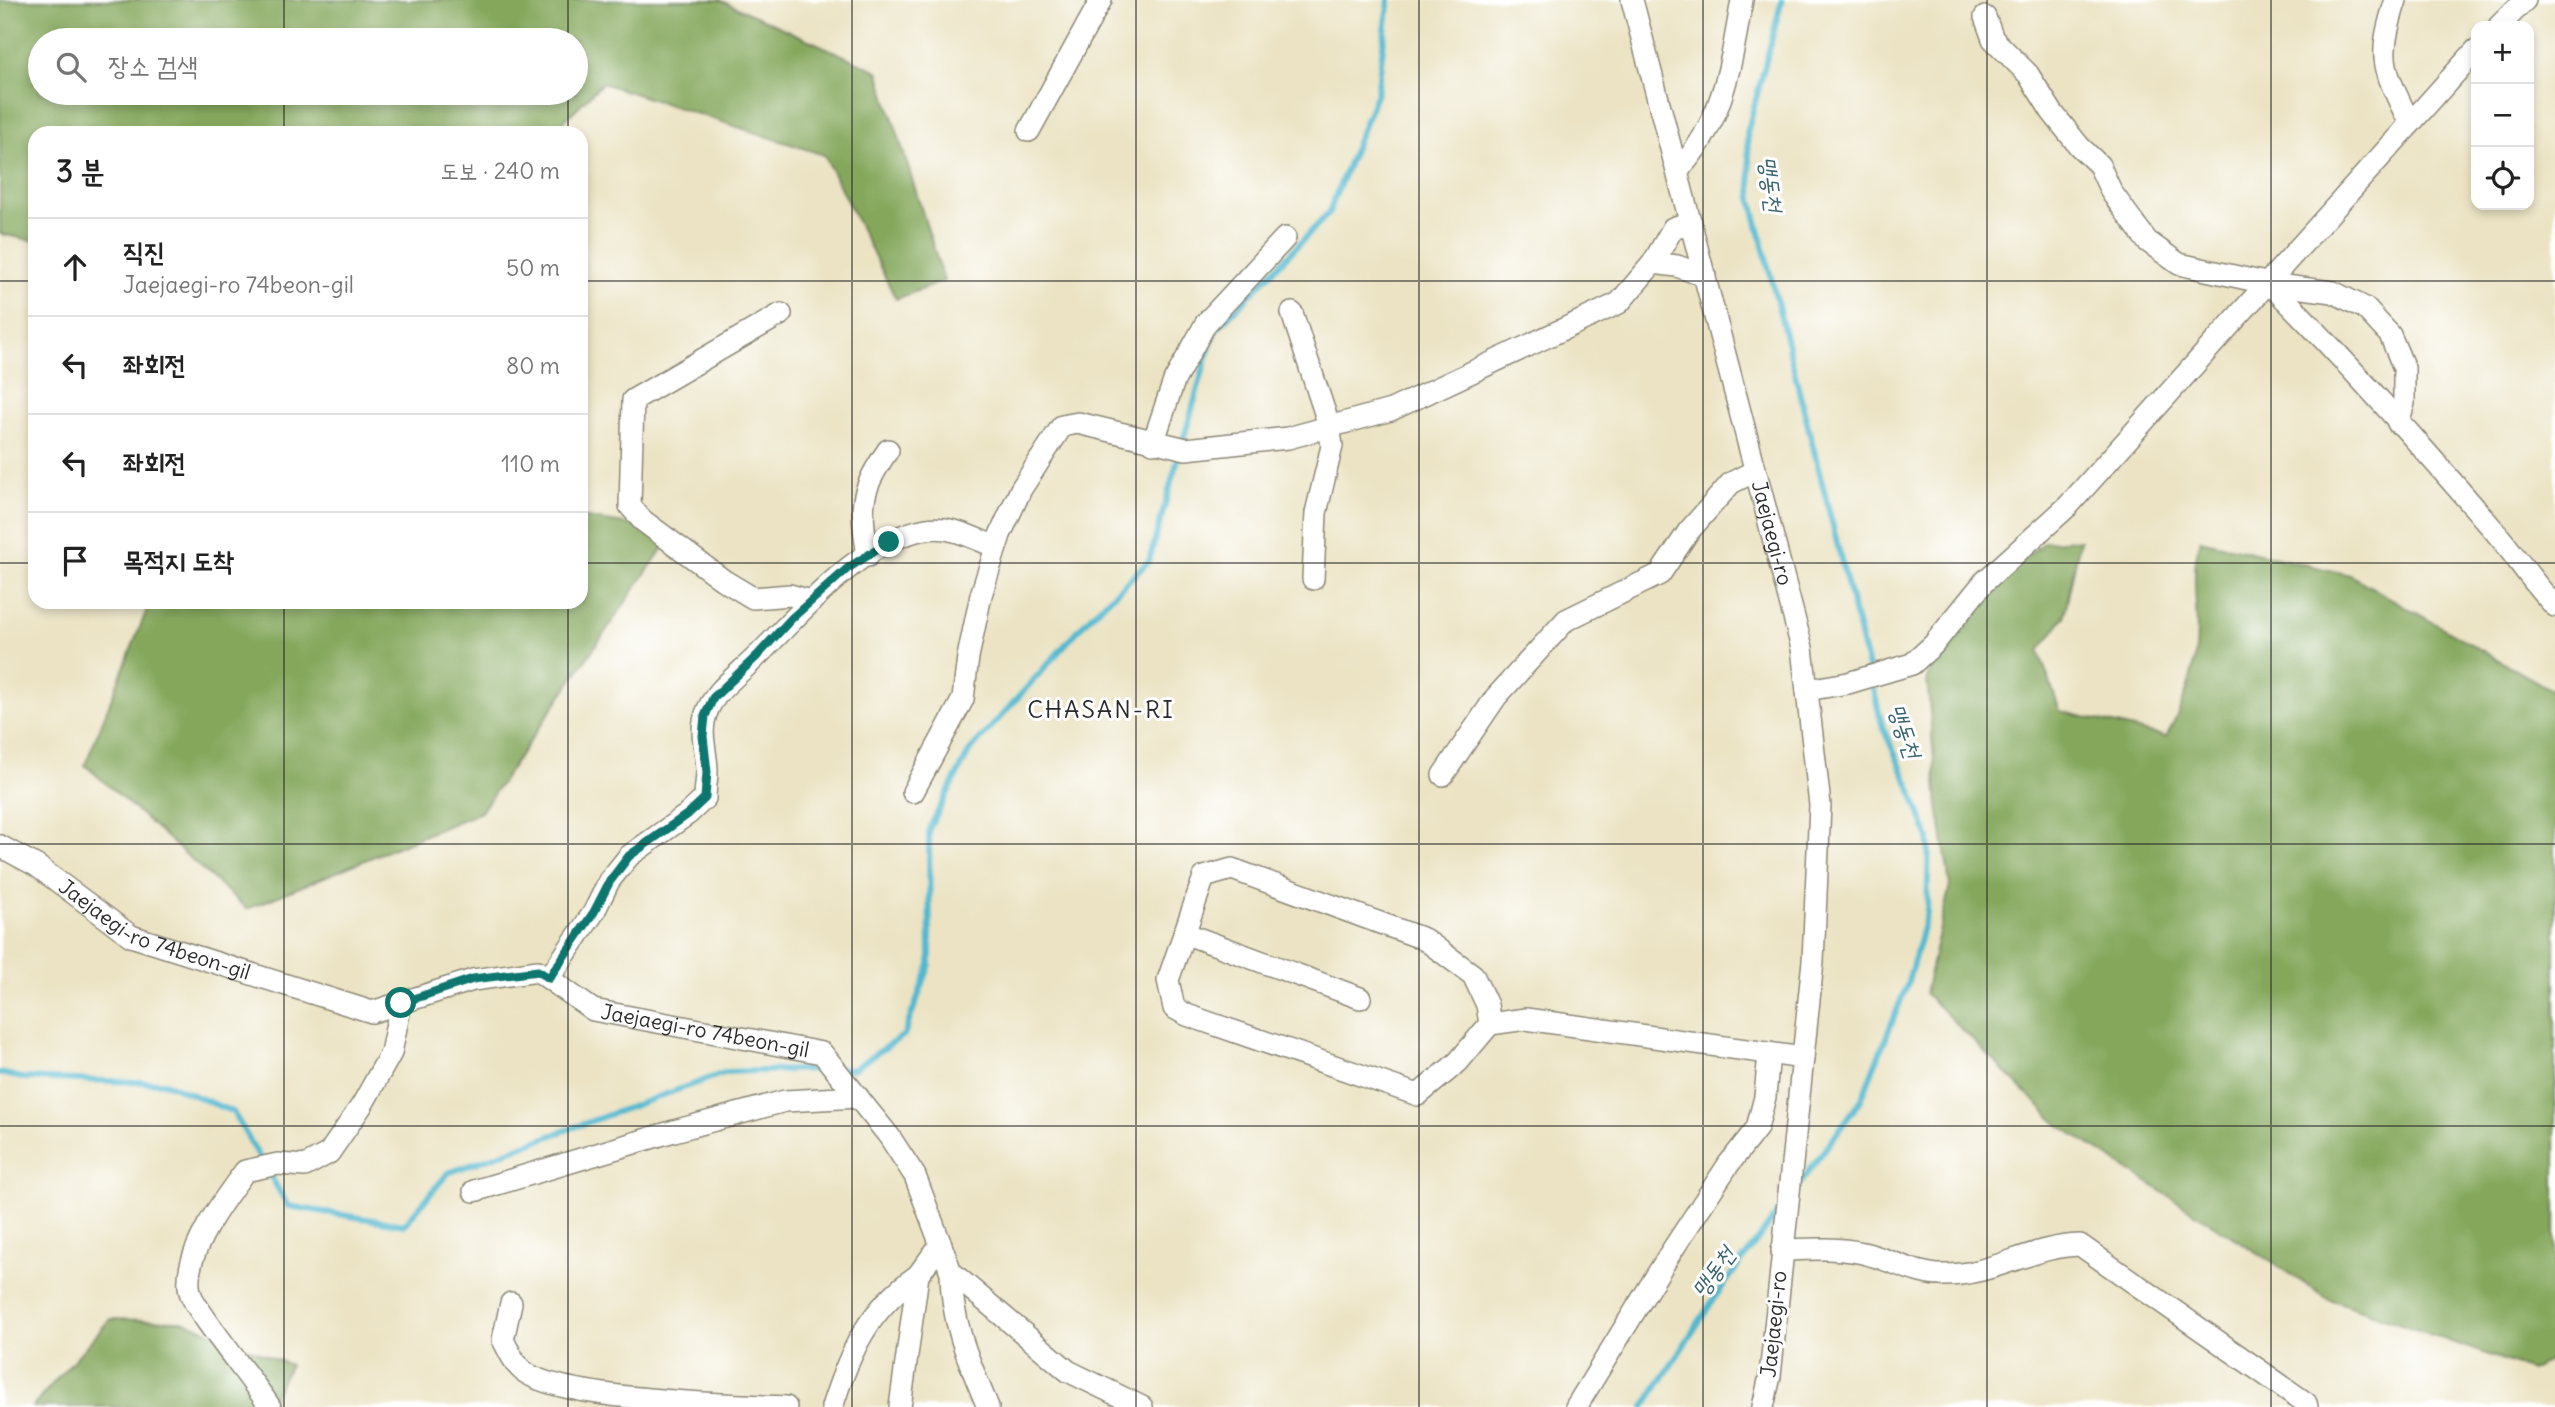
<!DOCTYPE html>
<html lang="ko">
<head>
<meta charset="utf-8">
<style>
	body { margin:0; font-family:Delius,"Poor Story",sans-serif; background:#f6f6f6; color:#222 }
	.controls { position:absolute; right:21px; top:21px; display:grid; overflow:hidden; border-radius:14px; box-shadow:0 4px 10px #0003 }
	.controls button { width:63px; height:63px; display:grid; place-items:center; padding:0; border:0; border-bottom:2px solid #e0e0e0; background:#fff; color:#222; font:35px sans-serif }
	.stop { position:absolute; width:21px; height:21px; margin:-16px; border:5px solid #0f766e; border-radius:50%; background:#fff }
	.stop.end { background:#0f766e; border-color:#fff; box-shadow:0 2px 7px #0008 }
	.list { margin:0; padding:0; list-style:none }
	h2 { display:flex; justify-content:space-between; align-items:center; height:91px; margin:0; padding:0 28px; font-size:30px }
	h2 small { font-size:23px; font-weight:400; color:#767676 }
	.list li { display:grid; grid-template-columns:46px 1fr auto; gap:21px; align-items:center; box-sizing:border-box; height:98px; padding:0 28px; border-top:2px solid #e0e0e0 }
	.list b { display:block; font-size:26px; white-space:nowrap }
	.list p { margin:0; font-size:23px; white-space:nowrap; color:#767676 }
	.list em { font-size:23px; font-style:normal; color:#767676 }
	.icon { flex:none; width:38px; height:38px; fill:none; stroke:currentColor; stroke-width:2; stroke-linecap:round; stroke-linejoin:round }
	.map { position:relative; flex:none; width:2555px; height:1407px; overflow:hidden }
	.search { position:absolute; background:#fff; box-shadow:0 4px 10px #0003; left:28px; top:28px; width:560px; height:77px; display:flex; align-items:center; gap:18px; box-sizing:border-box; padding:0 24px; border-radius:38px; color:#767676; font-size:26px }
	.panel { position:absolute; background:#fff; box-shadow:0 4px 10px #0003; left:28px; top:126px; width:560px; height:483px; border-radius:21px }
	.map>svg:first-child { display:block }
	.forest { fill:#84a75c; stroke:#586944; stroke-width:2; fill-rule:evenodd }
	.lines { fill:none; stroke-linecap:round; stroke-linejoin:round }
	.stream { stroke:#51b8cf; stroke-width:6 }
	.minor-casing { stroke:#8b8777; stroke-width:24 }
	.minor { stroke:#fff; stroke-width:21 }
	.route { stroke:#0f766e; stroke-width:9 }
	.grid { fill:none; stroke:#2b2b2b; stroke-width:2; stroke-opacity:0.55 }
	.labels { text-anchor:middle; stroke-width:6; stroke-linejoin:round; paint-order:stroke }
	.street-label { font-size:21px; fill:#2b2b2b; stroke:#fff }
	.water-label { font-size:23px; font-style:italic; fill:#3a636d; stroke:#fff }
	.quarter-label { font-size:24px; letter-spacing:2px; fill:#2b2b2b; stroke:#fff }
</style>
</head>
<body>
<div class="map">
<svg width="2555" height="1407" viewBox="0 0 2555 1407">
	<rect width="100%" height="100%" fill="#fff"/>
	<filter id="ink" filterUnits="userSpaceOnUse"><feTurbulence type="fractalNoise" baseFrequency=".0143" numOctaves="2"/><feDisplacementMap in="SourceGraphic" scale="14" xChannelSelector="R" yChannelSelector="G"/><feConvolveMatrix kernelMatrix="1 2 1 2 8 2 1 2 1" color-interpolation-filters="sRGB"/></filter>
	<filter id="wash" filterUnits="userSpaceOnUse"><feTurbulence type="fractalNoise" baseFrequency=".00686" numOctaves="4" result="noise"/><feDisplacementMap in="SourceGraphic" scale="28" xChannelSelector="R" yChannelSelector="G"/><feGaussianBlur stdDeviation="1.57" result="paint"/><feColorMatrix in="noise" values="0 0 0 0 0 0 0 0 0 0 0 0 0 0 0 0 0 1.4 0 .05"/><feComposite in="paint" operator="in"/></filter>
	<g filter="url(#wash)">
		<rect width="100%" height="100%" fill="#ebe3c3"/>
		<path class="forest" d="M0 0H720L878 71 944 281 896 299 824 155 602 83 552 133H35V241L0 234ZM576 40V93H40V40Z
			M581 517 674 532 481 812 247 909 85 765 150 602H581Z
			M2080 540 2064 617 2039 651 2060 711 2166 737C2182 709 2192 682 2196 649 2200 612 2189 577 2200 540L2350 575 2555 692V1358L2531 1370 2327 1298 2059 1125 1925 993 1950 885 1938 806 1927 678 1954 620 2044 542Z
			M110 1319 183 1321 290 1365 268 1407H32Z"/>
		<g class="lines">
			<path class="stream" d="M1782 0 1747 133 1752 201 1883 728 1911 789 1929 839 1927 913 1907 985 1861 1100 1797 1187
				M840 1069H853L904 1035 930 964 929 829 969 752 1090 617 1149 561 1214 332 1328 214 1377 93 1389 0
				M0 1073 22 1078 165 1083 233 1112 288 1206 404 1225 448 1173 727 1072 829 1069
				M1644 1407 1715 1297 1780 1210"/>
		</g>
	</g>
	<g filter="url(#ink)">
		<g class="lines">
			<g class="minor-casing">
				<g id="minor">
					<path id="s1" d="M1632 0 1802 648 1820 805 1813 961 1770 1376 1763 1407"/>
					<path d="M2396 0C2376 61 2384 68 2410 124"/>
					<path d="M1985 17 1993 39 2028 74 2052 112 2079 146 2099 165 2112 193 2147 241 2179 264 2270 284 2333 292 2365 308 2390 335 2404 368V403L2398 423"/>
					<path d="M2499 26 2525 0"/>
					<path d="M1029 131 1101 0"/>
					<path d="M1678 170C1724 123 1731 62 1742 0"/>
					<path d="M1653 263 1677 266 1705 276"/>
					<path d="M2270 284C2347 361 2420 444 2492 528 2514 553 2531 581 2555 606"/>
					<path d="M1292 313 1329 425 1332 446 1316 513 1313 579"/>
					<path d="M781 314 633 400 630 506 642 520 723 580 753 598 790 595 811 601"/>
					<path d="M1153 443 1174 381 1206 323 1285 238"/>
					<path d="M868 556C860 505 859 493 888 450"/>
					<path d="M1807 690 1848 683 1912 664 1933 645 1984 582 2068 506 2476 50"/>
					<path d="M1443 775 1496 697 1566 620 1660 574 1688 532 1731 483 1755 471"/>
					<path d="M913 792 963 699 968 657 981 595 1000 535 1021 489 1062 426 1078 423 1186 449 1288 438 1391 410 1619 303 1653 263 1673 228 1691 222"/>
					<path id="s2" d="M0 846 37 866 131 936 372 1012 473 980 538 971 593 1010 822 1053 889 1136 915 1176 951 1272 1068 1371 1142 1407"/>
					<path d="M1184 933 1360 998"/>
					<path d="M549 978 594 912 609 881 629 856 688 814 705 798C705 789 707 780 707 771 707 752 699 733 706 714 714 691 737 676 754 659 801 614 858 541 926 529 951 525 973 538 996 547"/>
					<path d="M1490 1024 1487 1005 1473 975 1424 939 1232 869 1204 877 1168 980 1174 1008 1187 1015 1418 1095 1458 1062 1490 1024 1526 1019 1803 1058"/>
					<path d="M474 1191 674 1131 785 1101 858 1097"/>
					<path d="M1782 1250C1809 1249 1837 1247 1863 1253 1890 1259 1917 1276 1945 1275 1993 1275 2032 1246 2080 1245L2306 1403 2307 1407"/>
					<path d="M951 1272C951 1322 969 1362 988 1407"/>
					<path d="M511 1303 503 1340C508 1349 513 1361 520 1368 551 1401 736 1404 786 1407"/>
					<path d="M270 1407C256 1384 194 1310 190 1292 181 1256 224 1199 245 1171L278 1164 305 1166 329 1153 362 1105 391 1053 401 1003"/>
					<path d="M832 1407C850 1351 868 1310 918 1275"/>
					<path d="M900 1407 918 1275 941 1244"/>
					<path d="M1576 1407 1671 1252 1728 1165 1757 1128 1765 1097 1769 1053"/>
				</g>
			</g>
			<use href="#minor" class="minor"/>
		</g>
	</g>
	<g class="lines" filter="url(#ink)">
		<path class="route" d="M401 1003 473 979 538 971 549 978 594 912 610 881 629 856 688 814 705 798 707 772 703 736 705 716 713 698 757 656 792 618 848 568 889 542"/>
	</g>
	<path class="grid" d="M284 0V40M568 0V40M852 0V1407M1136 0V1407M1419 0V1407M1703 0V1407M1987 0V1407M2271 0V1407M284 93V133M568 93V133M0 281H35M581 281H2555M0 563H35M581 563H2555M284 602V1407M568 602V1407M0 844H2555M0 1126H2555"/>
	<g class="labels">
		<g class="street-label">
			<text dy="7" stroke="none"><textPath href="#s1" startOffset="551">Jaejaegi-ro</textPath></text>
			<text dy="7" stroke="none"><textPath href="#s2" startOffset="178">Jaejaegi-ro 74beon-gil</textPath></text>
			<text dy="7" stroke="none"><textPath href="#s2" startOffset="765">Jaejaegi-ro 74beon-gil</textPath></text>
			<text transform="translate(1774 1324) rotate(-84)" y="7">Jaejaegi-ro</text>
		</g>
		<g class="water-label">
			<text transform="translate(1771 184) rotate(83)" y="8">맹동천</text>
			<text transform="translate(1905 731) rotate(71)" y="8">맹동천</text>
			<text transform="translate(1713 1272) rotate(-54)" y="8">맹동천</text>
		</g>
		<g class="quarter-label">
			<text x="1101" y="718">CHASAN-RI</text>
		</g>
	</g>
</svg>
<div class="controls">
<button>+</button>
<button>−</button>
<button><svg class="icon" aria-label="locate" viewBox="0 0 24 24"><circle cx="12" cy="12" r="6"/><path d="M12 2v4M12 18v4M2 12h4M18 12h4"/></svg></button>
</div>
<div class="stop" style="left:401px;top:1003px"></div>
<div class="stop end" style="left:889px;top:542px"></div>
<div class="search"><svg class="icon" aria-label="search" viewBox="0 0 24 24"><circle cx="10" cy="10" r="6"/><path d="M15 15l6 6"/></svg>장소 검색</div>
<section class="panel">
<h2>3 분<small>도보 · 240 m</small></h2>
<ul class="list">
<li><svg class="icon" aria-label="ahead" viewBox="0 0 24 24"><path d="M12 20V5M6 11l6-6 6 6"/></svg><div><b>직진</b><p>Jaejaegi-ro 74beon-gil</p></div><em>50 m</em></li>
<li><svg class="icon" aria-label="left" viewBox="0 0 24 24"><path d="M17 20v-9H6M10 6l-5 5 5 5"/></svg><div><b>좌회전</b></div><em>80 m</em></li>
<li><svg class="icon" aria-label="left" viewBox="0 0 24 24"><path d="M17 20v-9H6M10 6l-5 5 5 5"/></svg><div><b>좌회전</b></div><em>110 m</em></li>
<li><svg class="icon" aria-label="arrive" viewBox="0 0 24 24"><path d="M6 21V4h12l-3 4 3 4H6"/></svg><div><b>목적지 도착</b></div></li>
</ul>
</section>
</div>
</body>
</html>
